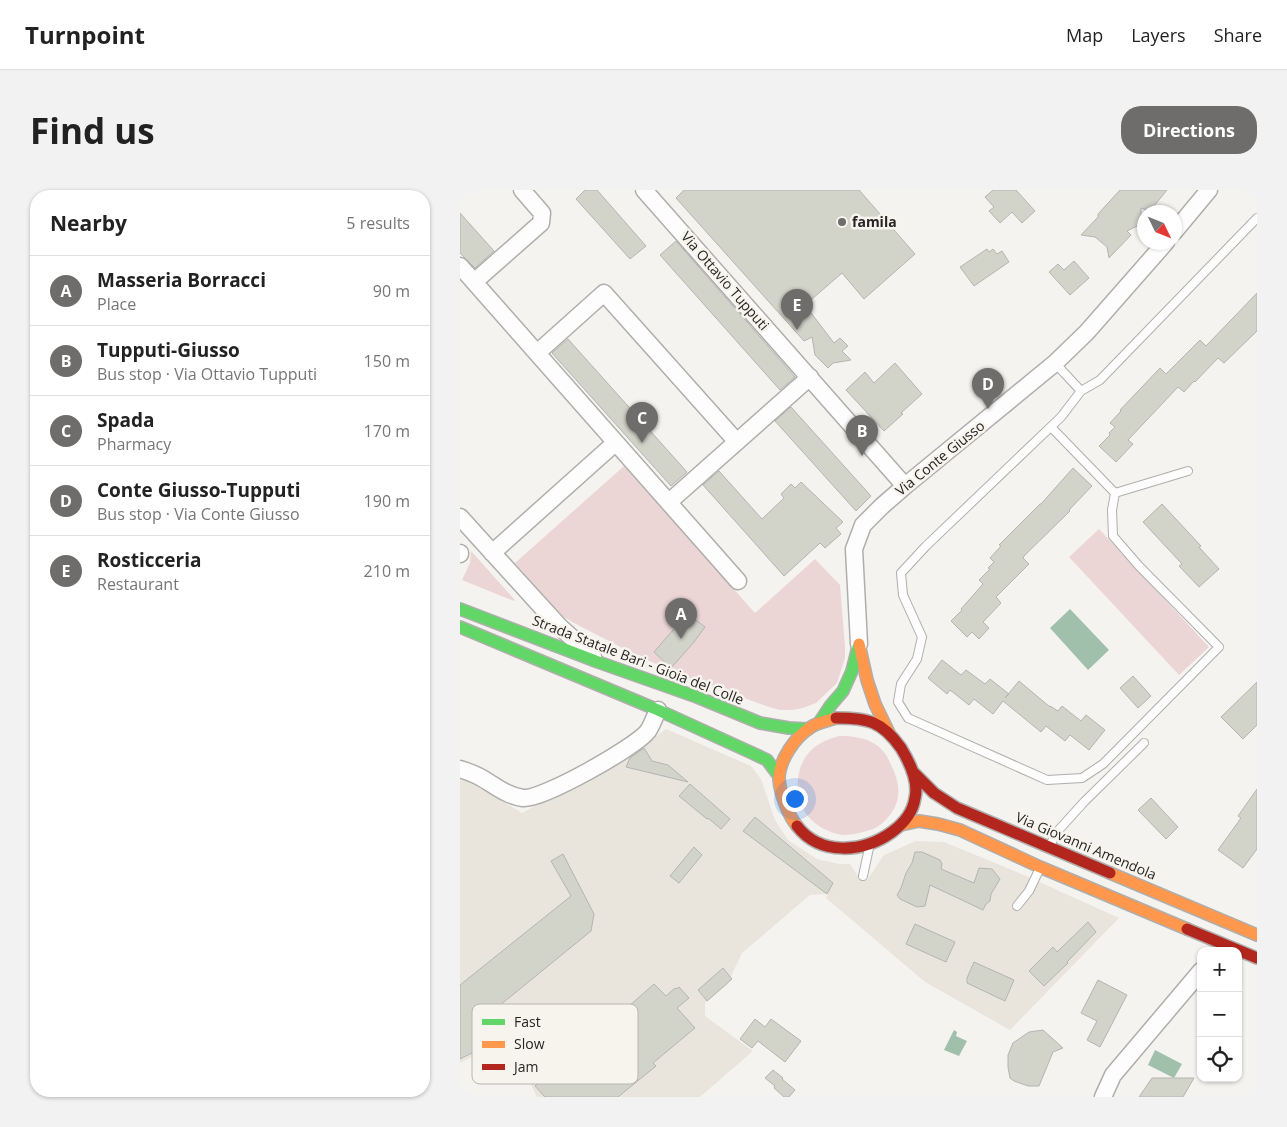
<!DOCTYPE html>
<html lang="en">
<head>
<meta charset="utf-8">
<style>
	body { margin:0; font-family:"Open Sans",sans-serif; background:#f2f2f2; color:#222 }
	.controls { position:absolute; right:15px; bottom:15px; display:grid; overflow:hidden; border-radius:10px; box-shadow:0 1px 4px #0004 }
	.controls button { width:45px; height:45px; display:grid; place-items:center; padding:0; border:0; border-bottom:1px solid #e0e0e0; background:#fff; color:#222; font:25px sans-serif }
	.compass { position:absolute; left:677px; top:15px; width:45px; height:45px; border-radius:50%; background:#fff; box-shadow:0 1px 4px #0004; rotate:133deg }
	.you { position:absolute; left:334px; top:608px; width:18px; height:18px; margin:-12px; border:4px solid #fff; border-radius:50%; background:#1a73e8; box-shadow:0 0 0 8px #1a73e833 }
	.badge { display:grid; place-items:center; width:32px; height:32px; border-radius:50%; background:#6e6d6b; color:#fff; font-size:16px; font-weight:700 }
	.pin { position:absolute; translate:-50% -41px; filter:drop-shadow(0 1px 2px #0008) }
	.pin::after { content:''; position:absolute; top:26px; width:18px; height:15px; background:inherit; clip-path:polygon(0 0,100% 0,50% 100%) }
	.list { margin:0; padding:0; list-style:none }
	h2 { display:flex; justify-content:space-between; align-items:center; height:65px; margin:0; padding:0 20px; font-size:21px }
	h2 small { font-size:16px; font-weight:400; color:#767676 }
	.list li { display:grid; grid-template-columns:32px 1fr auto; gap:15px; align-items:center; box-sizing:border-box; height:70px; padding:0 20px; border-top:1px solid #e0e0e0 }
	.list b { display:block; font-size:19px; white-space:nowrap }
	.list p { margin:0; font-size:16px; white-space:nowrap; color:#767676 }
	.list em { font-size:16px; font-style:normal; color:#767676 }
	.icon { flex:none; width:28px; height:28px; fill:none; stroke:currentColor; stroke-width:2; stroke-linecap:round; stroke-linejoin:round }
	.map { position:relative; flex:none; width:797px; height:907px; overflow:hidden; border-radius:20px }
	header { display:flex; align-items:center; gap:30px; box-sizing:border-box; height:70px; padding:0 25px; background:#fff; border-bottom:1px solid #e0e0e0 }
	header strong { font-size:24px }
	nav { display:flex; gap:28px; margin-inline-start:auto; font-size:18px }
	.intro { display:flex; align-items:center; justify-content:space-between; box-sizing:border-box; height:120px; padding:0 30px }
	h1 { margin:0; font-size:35px }
	.button { padding:12px 22px; border-radius:20px; background:#6e6d6b; color:#fff; font-size:18px; font-weight:700 }
	main { display:flex; gap:30px; padding:0 30px }
	aside { flex:1; background:#fff; border-radius:20px; box-shadow:0 1px 4px #0004 }
	.map>svg:first-child { display:block }
	.built { fill:#e9e5dc }
	.green { fill:#ebd6d5 }
	.water { fill:#a1c0ab }
	.building { fill:#d2d4ca; stroke:#b5b4b2 }
	.lines { fill:none; stroke-linecap:round; stroke-linejoin:round }
	.lane-casing { stroke:#afaeac; stroke-width:10 }
	.street-casing { stroke:#afaeac; stroke-width:19 }
	.fast-casing { stroke:#afaeac; stroke-width:14 }
	.slow-casing { stroke:#afaeac; stroke-width:14 }
	.jam-casing { stroke:#afaeac; stroke-width:14 }
	.lane { stroke:#fefdfd; stroke-width:8 }
	.street { stroke:#fefdfd; stroke-width:16 }
	.fast { stroke:#63d668; stroke-width:11 }
	.slow { stroke:#ff974d; stroke-width:11 }
	.jam { stroke:#b3261e; stroke-width:11 }
	.poi-dot { fill:#6e6d6b; stroke:#f7f4ee; stroke-width:2 }
	.labels { text-anchor:middle; stroke-width:5; stroke-linejoin:round; paint-order:stroke }
	.poi-label { font-size:14px; font-weight:bold; fill:#262523; stroke:#f7f4ee; text-anchor:start }
	.street-label { font-size:14px; fill:#262523; stroke:#f7f4ee }
	.key { fill:#f7f4ee; stroke:#b8b6b1; stroke-width:1 }
	.key-label { font-size:14px; fill:#262523 }
</style>
</head>
<body>
<header>
<strong>Turnpoint</strong>
<nav><a>Map</a><a>Layers</a><a>Share</a></nav>
</header>
<div class="intro"><h1>Find us</h1><a class="button">Directions</a></div>
<main>
<aside>
<h2>Nearby<small>5 results</small></h2>
<ul class="list">
<li><span class="badge">A</span><div><b>Masseria Borracci</b><p>Place</p></div><em>90 m</em></li>
<li><span class="badge">B</span><div><b>Tupputi-Giusso</b><p>Bus stop · Via Ottavio Tupputi</p></div><em>150 m</em></li>
<li><span class="badge">C</span><div><b>Spada</b><p>Pharmacy</p></div><em>170 m</em></li>
<li><span class="badge">D</span><div><b>Conte Giusso-Tupputi</b><p>Bus stop · Via Conte Giusso</p></div><em>190 m</em></li>
<li><span class="badge">E</span><div><b>Rosticceria</b><p>Restaurant</p></div><em>210 m</em></li>
</ul>
</aside>
<div class="map">
<svg width="797" height="907" viewBox="0 0 797 907">
	<rect width="100%" height="100%" fill="#f5f3f0"/>
	<path class="built" d="M206 539 291 576 301 589 315 630 328 650 357 669 379 674H390L397 685 407 690 424 665 456 651 484 652 564 685 659 728 550 840 465 792 366 708 369 701 367 704 350 705 282 763 267 795 245 813V826L293 861 240 907H77L48 849 0 873V585L62 623 152 574 170 567Z"/>
	<path class="green" d="M164 276 295 423 355 369 380 395 385 457V468L377 493 356 513 343 518 332 520H320L309 517 223 486 174 464 114 433 104 427 95 418 55 373Z
		M639 339 749 457 719 485 609 367Z
		M11 361 55 410 54 411 2 390 10 373Z
		M379 546C392 546 404 547 415 554 423 559 428 567 431 575 440 592 442 609 430 625 425 631 420 636 413 639 404 642 393 645 383 645 369 643 353 635 345 622 335 606 335 580 347 565 355 554 366 550 379 546Z"/>
	<path class="water" d="M610 419 649 460 628 480 590 438Z
		M494 840 497 842 496 846 507 851 499 866 484 860Z
		M695 860 722 874 714 888 688 875Z"/>
	<path class="building" d="M125 0H137L186 56 170 69 116 9Z
		M224 0H399L455 64 404 109 382 83 345 115 374 153 380 148 388 156 382 161 391 170 373 173 368 178 355 165 352 147 344 151 216 8Z
		M533 0H556L575 21 562 33 552 22 540 33 529 21 534 17 525 7Z
		M660 0H707L690 21 681 18V34L667 41 671 45 649 68 647 57 635 47 621 45 638 27V24Z
		M0 23 34 61 15 78 0 63Z
		M216 51 335 187 320 200 200 65Z
		M527 59 529 62 533 59 537 64 542 61 549 72 514 96 500 77Z
		M614 71 629 88 610 105 589 82 598 74 604 80Z
		M797 103V141L764 173 758 168 735 192 734 191 724 202 718 197 668 250 673 254 656 272 639 256 650 245 649 243 655 237 650 233 661 221 660 220 700 178 706 184 740 150 746 156Z
		M108 149 227 282 211 296 92 163Z
		M435 173 462 204 441 223 443 224 424 241 386 200 405 182 414 193Z
		M331 217 411 306 396 321 315 231Z
		M613 278 632 296 609 320 610 321 564 366 563 368 569 374 536 407 541 413 523 432 529 438 519 449 512 442 507 447 491 431 502 420 501 419 523 394 519 390 530 379 528 378 534 372 530 368 541 356 539 355 580 314H581Z
		M259 281 302 329 324 308 321 304 331 294 335 298 341 292 383 332 376 338 381 344 365 358 360 353 324 386 243 295Z
		M702 314 741 356 739 357 759 379 739 397 719 376 722 374 683 332Z
		M226 425 232 427 245 437 234 452 211 478 194 462Z
		M482 470 501 485 506 480 525 494 530 489 549 504 545 508 559 491 590 517V516L598 521 602 516 621 531 626 525 645 540 629 560 610 545 605 551 586 536 581 542 543 511 533 524 514 509 509 515 490 500 487 504 468 488Z
		M673 486 691 506 678 518 660 498Z
		M797 492V535L783 549 761 527Z
		M184 558 192 571 208 575 228 592 166 577 170 568Z
		M230 594 270 629 261 639 248 628 247 629 219 606Z
		M797 599V659L783 678 758 660 781 628 778 626Z
		M691 608 718 637 706 649 678 620Z
		M295 627 373 693 367 704 283 641Z
		M234 657 242 665 219 693 210 686Z
		M455 662H462L480 670 482 674 481 679 514 693 519 678 532 679 540 689 531 704 530 711 526 714 523 720 470 695 465 716 457 717 440 709 437 705 441 698 446 683 452 673Z
		M103 664 134 724 131 741 39 816 51 843 0 869V795L111 706 91 671Z
		M628 732 636 742 607 772 608 773 584 796 569 781 593 757 597 762Z
		M455 734 495 752 486 772 446 754Z
		M514 772 554 790 545 811 507 793V788Z
		M263 778 272 789 247 811 238 800Z
		M638 790 667 805 640 857 627 850 637 831 621 823Z
		M194 794 206 806 215 798 216 799 219 797 229 808 217 818 235 838 193 873 196 876 158 907H85L75 896 139 837 142 840Z
		M295 829 305 837 311 829 341 851 325 872 298 851 292 858 280 849Z
		M583 840 603 858 593 862 579 896H568L554 891 550 888 548 877V865L553 853 569 842Z
		M313 880 323 888 322 889 335 900 329 907H324L314 898 315 896 305 888Z
		M692 888H734L723 907H679Z"/>
	<g class="lines">
		<g class="lane-casing">
			<path id="lane" d="M621 201 640 190 797 28
				M591 237 655 303 652 320 653 346 679 376 759 457 643 574 622 588 587 590 448 528 438 512 441 494 457 469 462 447 443 405 441 383 466 356 601 227 621 201 595 173
				M655 303 728 281
				M590 656 596 643 624 612 684 553
				M403 686 409 658
				M557 716 569 701 580 678"/>
		</g>
		<g class="street-casing">
			<path id="street" d="M184 0 445 296
				M714 42 749 0
				M0 76 278 391
				M14 92 81 33 82 23 62 0
				M77 163 144 103 277 252
				M209 312 350 187
				M0 327 99 436 133 467
				M0 363V364
				M32 363 155 253
				M399 454 394 359 403 335 422 316 445 296 595 173 627 142 706 52
				M0 579C6 581 12 583 18 586 32 593 46 606 63 608 82 610 176 557 188 541 192 535 195 526 198 520
				M643 907 653 885 741 781"/>
		</g>
		<g class="fast-casing">
			<path id="fast" d="M0 419 138 472 237 507 300 533 329 538 348 539
				M0 437 198 520 290 562 307 570 319 586
				M359 533 371 515 383 501 392 481 398 457"/>
		</g>
		<g class="slow-casing">
			<path id="slow" d="M399 454 407 490 415 514 429 543
				M441 635 459 631 478 634 500 640 580 677 727 739
				M337 636C328 625 320 603 319 589 319 570 335 547 351 537 358 532 367 531 376 528
				M650 683 797 745"/>
		</g>
		<g class="jam-casing">
			<path id="jam" d="M452 581 474 603 497 618 650 683
				M337 636C360 666 403 663 432 642 443 634 453 622 455 608 459 591 450 573 441 558 422 531 408 528 376 528
				M727 739 797 768"/>
		</g>
		<use href="#lane" class="lane"/>
		<use href="#street" class="street"/>
		<use href="#fast" class="fast"/>
		<use href="#slow" class="slow"/>
		<use href="#jam" class="jam"/>
	</g>
	<circle class="poi-dot" cx="382" cy="32" r="5"/>
	<g class="labels">
		<g class="poi-label">
			<text x="392" y="37">famila</text>
		</g>
		<g class="street-label">
			<text transform="translate(265 91) rotate(49)" y="5">Via Ottavio Tupputi</text>
			<text transform="translate(480 268) rotate(-39)" y="5">Via Conte Giusso</text>
			<text transform="translate(178 470) rotate(21)" y="5">Strada Statale Bari - Gioia del Colle</text>
			<text transform="translate(626 656) rotate(23)" y="5">Via Giovanni Amendola</text>
		</g>
	</g>
	<rect x="12" y="814" width="166" height="80" rx="8" class="key"/>
	<rect x="22" y="829" width="23" height="6" fill="#63d668"/>
	<rect x="22" y="851" width="23" height="7" fill="#ff974d"/>
	<rect x="22" y="874" width="23" height="6" fill="#b3261e"/>
	<g class="key-label">
		<text x="54" y="837">Fast</text>
		<text x="54" y="859">Slow</text>
		<text x="54" y="882">Jam</text>
	</g>
</svg>
<div class="controls">
<button>+</button>
<button>−</button>
<button><svg class="icon" aria-label="locate" viewBox="0 0 24 24"><circle cx="12" cy="12" r="6"/><path d="M12 2v4M12 18v4M2 12h4M18 12h4"/></svg></button>
</div>
<svg class="compass" viewBox="-18 -18 36 36"><path d="M0-13l5 13h-10z" fill="#e53935"/><path d="M0 13l5-13h-10z" fill="#767676"/></svg>
<div class="you"></div>
<div class="pin badge" style="left:221px;top:449px">A</div>
<div class="pin badge" style="left:402px;top:266px">B</div>
<div class="pin badge" style="left:182px;top:253px">C</div>
<div class="pin badge" style="left:528px;top:219px">D</div>
<div class="pin badge" style="left:337px;top:140px">E</div>
</div>
</main>
</body>
</html>
